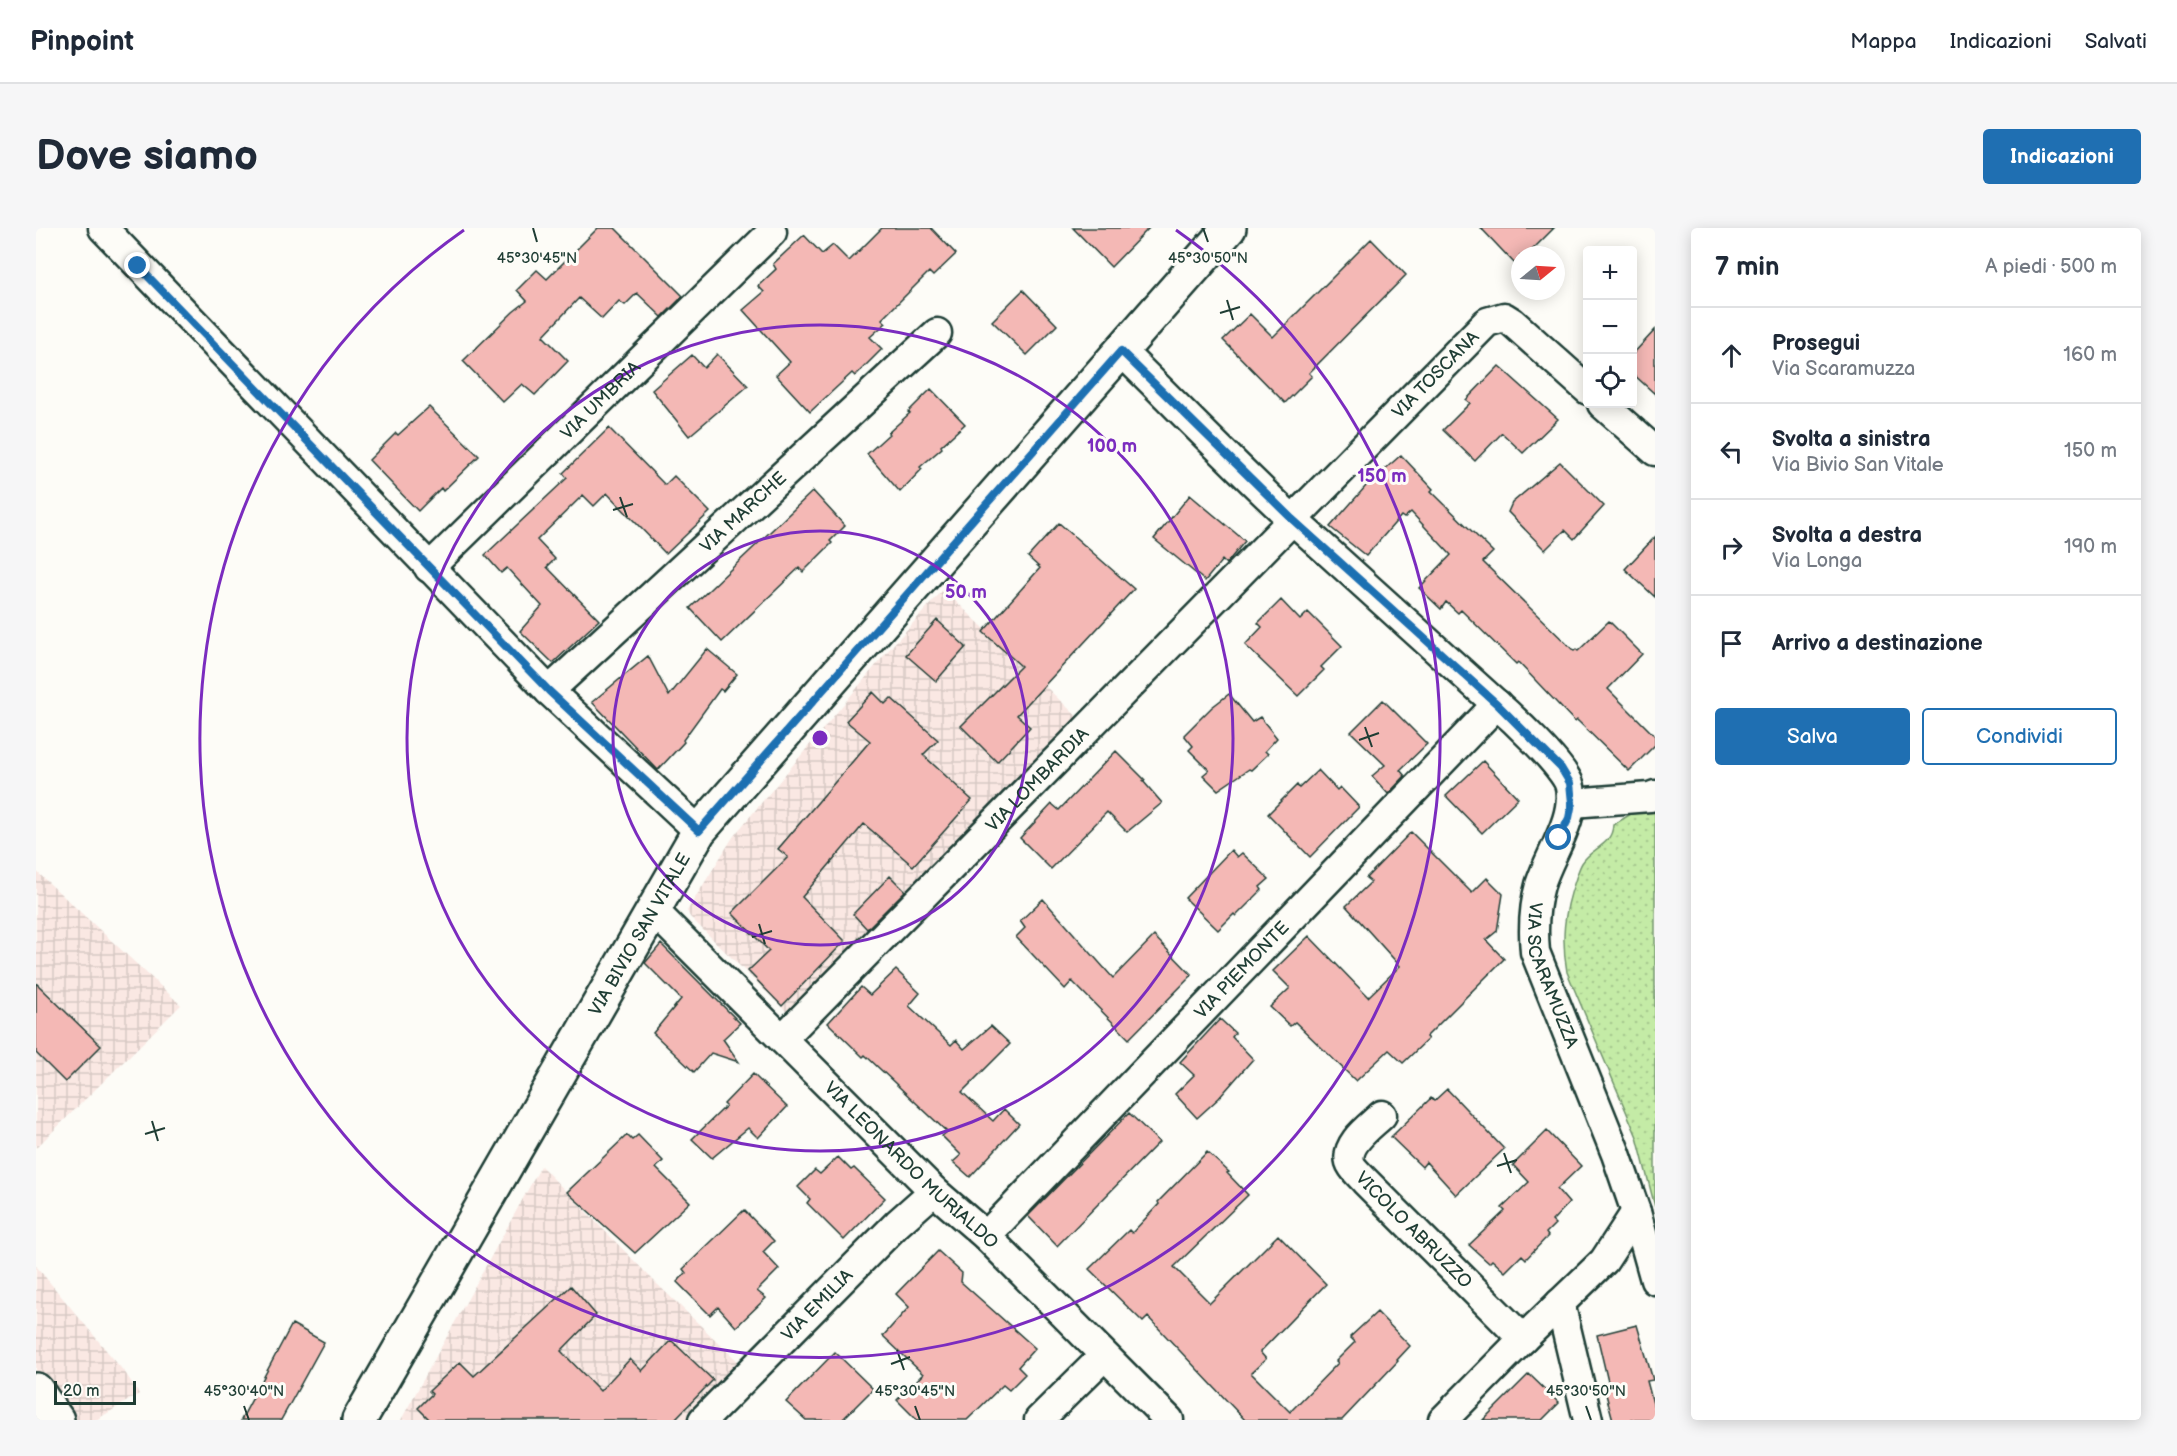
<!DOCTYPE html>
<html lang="it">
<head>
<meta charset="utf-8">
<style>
	body { margin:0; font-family:"Balsamiq Sans",sans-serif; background:#f6f6f7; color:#1f2937 }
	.controls { position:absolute; right:18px; top:18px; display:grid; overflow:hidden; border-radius:6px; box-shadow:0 3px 15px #0003 }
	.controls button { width:54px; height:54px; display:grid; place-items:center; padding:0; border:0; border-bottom:2px solid #e0e1e3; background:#fff; color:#1f2937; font:30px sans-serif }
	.compass { position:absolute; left:1475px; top:18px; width:54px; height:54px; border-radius:50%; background:#fff; box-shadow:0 3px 15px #0003; rotate:72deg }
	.scale { position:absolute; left:18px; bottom:15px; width:82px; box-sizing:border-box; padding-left:6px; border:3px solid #1f3d34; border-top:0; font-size:16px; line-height:21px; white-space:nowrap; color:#1f3d34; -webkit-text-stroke:4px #fdfcf7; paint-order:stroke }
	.stop { position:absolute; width:18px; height:18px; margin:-14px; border:4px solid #1f6fb2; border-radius:50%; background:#fff }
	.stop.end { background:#1f6fb2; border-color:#fff; box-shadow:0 2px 6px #0008 }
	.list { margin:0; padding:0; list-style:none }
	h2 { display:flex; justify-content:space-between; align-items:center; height:78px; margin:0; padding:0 24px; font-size:26px }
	h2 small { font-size:20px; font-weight:400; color:#747a83 }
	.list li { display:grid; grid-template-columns:39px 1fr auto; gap:18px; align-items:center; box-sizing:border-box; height:96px; padding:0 24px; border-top:2px solid #e0e1e3 }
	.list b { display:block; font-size:22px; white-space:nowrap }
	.list p { margin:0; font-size:20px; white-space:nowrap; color:#747a83 }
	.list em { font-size:20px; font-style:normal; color:#747a83 }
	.actions { display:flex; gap:12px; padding:18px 24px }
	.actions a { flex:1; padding:14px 0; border:2px solid #1f6fb2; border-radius:6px; text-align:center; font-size:21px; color:#1f6fb2 }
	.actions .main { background:#1f6fb2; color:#fff }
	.icon { flex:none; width:33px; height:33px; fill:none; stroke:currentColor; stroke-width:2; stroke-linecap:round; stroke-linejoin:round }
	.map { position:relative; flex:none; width:1619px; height:1192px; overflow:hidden; border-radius:6px }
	header { display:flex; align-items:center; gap:36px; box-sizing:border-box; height:84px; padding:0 30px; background:#fff; border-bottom:2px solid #e0e1e3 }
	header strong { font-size:28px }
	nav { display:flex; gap:33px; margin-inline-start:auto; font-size:21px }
	.intro { display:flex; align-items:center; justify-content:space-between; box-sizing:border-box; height:144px; padding:0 36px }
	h1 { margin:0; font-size:42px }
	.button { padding:15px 27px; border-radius:6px; background:#1f6fb2; color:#fff; font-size:21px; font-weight:700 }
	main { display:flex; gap:36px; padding:0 36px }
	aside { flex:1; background:#fff; border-radius:6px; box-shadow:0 3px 15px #0003 }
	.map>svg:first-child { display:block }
	.industrial { fill:url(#industrial-grid) }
	.grass { fill:url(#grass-dots); stroke:#72946d; stroke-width:1.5 }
	.building { fill:#f4b8b5; stroke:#1f3d34; stroke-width:1.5 }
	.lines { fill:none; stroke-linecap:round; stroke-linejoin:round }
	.street-casing { stroke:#1f3d34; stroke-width:33 }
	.secondary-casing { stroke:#1f3d34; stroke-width:38 }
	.street { stroke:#fdfcf7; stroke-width:28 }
	.secondary { stroke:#fdfcf7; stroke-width:33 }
	.route { stroke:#1f6fb2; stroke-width:8 }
	.ticks { fill:none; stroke:#1f3d34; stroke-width:2 }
	.ring { fill:none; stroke:#7b2cbf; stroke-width:3 }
	.labels { text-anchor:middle; stroke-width:6; stroke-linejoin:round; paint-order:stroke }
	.street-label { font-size:18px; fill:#1f3d34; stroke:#fdfcf7 }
	.ticks-label { font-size:15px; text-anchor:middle; fill:#1f3d34; stroke:#fdfcf7; stroke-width:6; stroke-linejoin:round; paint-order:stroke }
	.centre { fill:#7b2cbf; stroke:#fdfcf7; stroke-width:3 }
	.ring-label { font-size:18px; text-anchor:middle; font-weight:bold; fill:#7b2cbf; stroke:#fdfcf7; stroke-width:6; stroke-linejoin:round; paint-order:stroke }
</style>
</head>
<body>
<header>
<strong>Pinpoint</strong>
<nav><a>Mappa</a><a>Indicazioni</a><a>Salvati</a></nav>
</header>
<div class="intro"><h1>Dove siamo</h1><a class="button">Indicazioni</a></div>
<main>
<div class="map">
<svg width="1619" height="1192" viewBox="0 0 1619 1192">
	<defs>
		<pattern id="industrial-grid" width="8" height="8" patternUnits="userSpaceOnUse" patternTransform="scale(1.5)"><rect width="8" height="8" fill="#fae8e3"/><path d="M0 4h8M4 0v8" fill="none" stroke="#d6c8c3"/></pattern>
		<pattern id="grass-dots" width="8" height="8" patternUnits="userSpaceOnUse" patternTransform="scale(1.5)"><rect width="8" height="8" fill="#c4eba6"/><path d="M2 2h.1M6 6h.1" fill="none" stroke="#a8ca90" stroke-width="1.8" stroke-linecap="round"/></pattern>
	</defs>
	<rect width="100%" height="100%" fill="#fdfcf7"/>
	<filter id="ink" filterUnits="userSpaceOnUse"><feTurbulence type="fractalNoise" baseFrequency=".0167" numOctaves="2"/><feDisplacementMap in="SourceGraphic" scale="12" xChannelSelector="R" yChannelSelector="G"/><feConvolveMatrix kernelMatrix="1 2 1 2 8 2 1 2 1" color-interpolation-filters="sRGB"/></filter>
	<g filter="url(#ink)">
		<path class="industrial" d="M918 350 909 363 1050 497 758 791 654 689 651 683 697 609 856 418Z
			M0 643 145 777 0 920Z
			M505 938 620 1055 710 1141 658 1192H365Z
			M0 1038 90 1146 103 1166 60 1192H28L0 1149Z"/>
		<path class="grass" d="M1619 571V979L1601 909 1531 744C1525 711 1528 684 1539 653 1541 647 1543 640 1546 635 1555 620 1576 618 1577 597Z"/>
		<path class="building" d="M562 0H579L647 68 626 89 601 65 589 77 583 73 566 91 543 70 507 108 532 133 499 167 486 156 467 174 427 133 477 84 491 73 481 62 501 42 511 51Z
			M846 0H895L920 26 897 48 893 44 846 91 850 95 834 109 846 121 819 148 816 145 774 184 740 147 754 134 707 82 728 64 722 58 740 41 737 36 768 7 786 26 797 17 813 33Z
			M1037 0H1113L1075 39Z
			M1445 0H1518L1491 27H1484V33L1480 37Z
			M1335 11 1370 47 1273 145 1276 148 1249 175 1187 112 1214 86 1237 109Z
			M987 62 1021 97 991 127 956 93Z
			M1619 102V166L1596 145V127Z
			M681 126 712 158 653 208 616 162 656 127 668 140Z
			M1463 138 1522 191 1487 225 1466 205 1439 233 1407 202 1434 175 1430 172Z
			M895 161 929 196 905 218 906 220 884 239 886 241 864 264 831 226 853 206 852 205 874 185 872 184Z
			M393 179 443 228 407 263 405 260 382 283 333 232 360 205 362 207Z
			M573 200 629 257 638 248 674 284 630 326 571 265 558 278 547 267 501 312 519 331 511 339 563 392 517 435 484 403 506 378 471 340 465 345 449 327 531 250 527 245Z
			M1365 227 1397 261 1395 263 1457 324 1447 334 1538 423 1540 421 1542 423 1573 393 1606 426 1572 461 1619 508V517L1593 543 1541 492 1539 494 1482 434 1480 436 1425 382 1422 385 1410 374 1405 381 1383 360 1415 327 1375 284 1368 290 1365 288 1330 328 1294 299 1330 258Z
			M1524 234 1568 278 1538 311 1529 302 1509 322 1472 284 1476 275Z
			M777 263 809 298 794 313 796 315 767 344 763 340 686 414 654 380Z
			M1154 267 1209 313 1190 336 1186 332 1169 353 1118 311Z
			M1023 295 1098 361 981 487 994 499 961 534 925 498 985 438 947 404 1004 340 992 329Z
			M1619 309V369L1589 341Z
			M1245 372 1264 392 1272 384 1306 418 1285 439 1288 442 1262 468 1209 417 1226 399 1222 395Z
			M901 392 930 419 900 453 870 427Z
			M671 421 701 446 687 463 684 461 647 512 648 514 622 542 556 474 612 428 633 468Z
			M837 464 849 476 855 470 902 512 887 527 936 572 877 638 828 596 766 669 809 713 746 778 712 743 733 723 696 685 752 629 742 621 834 513 810 493Z
			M1193 466 1216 494 1224 489 1241 510 1229 523 1232 526 1215 542 1213 541 1182 562 1167 547 1173 542 1153 522 1157 518 1148 507 1176 479Z
			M1347 472 1391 516 1364 542 1369 548 1352 566 1336 548 1349 537 1315 504Z
			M1080 523 1109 552 1107 553 1126 575 1091 604 1071 584 1015 641 984 610 1016 576 1023 582Z
			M1447 533 1482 570 1446 605 1410 568Z
			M1282 542 1301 562 1304 559 1323 579 1274 629 1232 586 1261 557 1263 560Z
			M1375 604 1436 665 1451 650 1467 666 1461 703 1450 712 1468 731 1390 809 1392 811 1367 835 1353 822 1320 853 1259 794 1254 798 1234 779 1254 760 1237 743 1273 708 1332 769 1364 738 1310 678 1335 654 1330 650Z
			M1195 622 1201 629 1206 625 1233 651 1224 659 1226 662 1200 688 1198 686 1182 702 1149 670Z
			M854 648 869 663 831 701 817 686Z
			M1007 671 1077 750 1118 708 1156 747 1093 811 1036 753 1029 761 980 709 989 700 984 693Z
			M625 716 704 795 687 811 703 834 675 825 658 844 617 805 645 771 609 735Z
			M860 742 884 765 873 778 915 817 920 812 928 821 955 798 974 816 926 864 957 893 968 881 983 896 934 949 917 934 925 927 906 908 911 904 829 827 827 829 792 795 825 759 834 767Z
			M0 755 65 818 29 854 0 825Z
			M1184 791 1199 805 1196 809 1217 831 1183 870 1161 890 1139 866 1158 847 1144 834Z
			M717 846 751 879 722 910 712 900 676 930 656 911 690 878 688 876Z
			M1411 861 1468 921 1420 967 1390 934 1386 939 1355 909 1395 870 1398 873Z
			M1093 885 1123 914 1021 1018 992 988Z
			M1511 903 1545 938 1521 961 1533 975 1516 993 1519 996 1510 1005 1512 1008 1490 1031 1486 1027 1469 1044 1456 1032 1453 1035 1433 1017 1469 983 1466 980 1493 954 1477 937Z
			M591 907 596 912 602 907 627 933 620 940 654 974 599 1025 531 964Z
			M1171 924 1193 944 1191 945 1212 967 1138 1039 1174 1075 1242 1007 1290 1056 1224 1124 1230 1131 1215 1145 1254 1184 1302 1135 1300 1133 1319 1114 1314 1109 1341 1084 1374 1118 1361 1132 1362 1133 1306 1192H1209L1112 1089 1107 1094 1053 1041 1093 1002 1096 1005 1123 976 1122 974Z
			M802 929 815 942 818 940 849 970 808 1012 771 975 774 971 762 959 779 942 784 946Z
			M708 982 738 1013 727 1024 743 1041 721 1063 730 1070 700 1099 682 1079 674 1087 641 1054 650 1045 647 1041Z
			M902 1023 926 1045 925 1054 999 1120 982 1139 989 1146 973 1162 967 1157 931 1192H881L861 1172 887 1146 847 1108 873 1079 860 1066Z
			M535 1058 560 1087 525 1123 564 1163 594 1131 606 1143 635 1112 677 1152 638 1192H394L382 1180 396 1166 393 1163 424 1134 438 1148Z
			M256 1096 288 1114 245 1192H205Z
			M1601 1097 1617 1152 1611 1153 1619 1183V1192H1577L1568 1159 1573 1158 1561 1107Z
			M799 1124 837 1161 806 1192H770L750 1174Z
			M1493 1146 1523 1175 1506 1192H1447Z"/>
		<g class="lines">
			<g class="street-casing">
				<g id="street">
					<path d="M67 0 513 463 663 603"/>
					<path id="s1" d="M1085 123C1142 179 1198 237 1257 292 1323 352 1390 412 1456 472 1472 486 1531 540 1534 559 1540 591 1514 625 1504 657 1498 678 1497 702 1499 724L1580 926 1600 984 1619 1052"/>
					<path d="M1566 176 1619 223"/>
					<path id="s2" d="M393 340 736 4"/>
					<path id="s3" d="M513 463 901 105"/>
					<path d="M1536 575 1614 569 1619 567"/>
					<path id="s4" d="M617 682 898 963 950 1008 1133 1192"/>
					<path id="s5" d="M746 811 1451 94 1468 89 1476 94 1552 162"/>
					<path id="s6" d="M1346 887C1335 898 1309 915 1314 934 1316 941 1325 948 1329 953L1487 1111"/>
					<path id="s7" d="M950 1008 1461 476"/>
					<path d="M1524 1075 1552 1192"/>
					<path id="s8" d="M667 1192 862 995 898 963"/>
					<path d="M1003 1192 1068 1128"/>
					<path d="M1407 1192 1487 1111 1568 1033 1600 984"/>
				</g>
			</g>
			<g class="secondary-casing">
				<g id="secondary">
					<path d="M0 1162 21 1192"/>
					<path id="s9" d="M323 1192 663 603 1193 0"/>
				</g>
			</g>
			<use href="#street" class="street"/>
			<use href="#secondary" class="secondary"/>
		</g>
	</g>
	<g class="lines" filter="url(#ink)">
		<path class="route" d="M102 38 513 463 663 603 1085 123 1256 291 1461 476 1525 540 1534 555 1536 575 1533 590 1523 610"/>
	</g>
	<path class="ticks" d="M497 0 501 14M1167 0 1172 14M1191 72 1197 92M1184 85 1204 79M584 269 591 289M577 282 597 276M1329 499 1336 519M1323 512 1343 505M723 696 729 716M716 709 736 703M116 893 122 913M109 906 129 900M1468 925 1475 945M1461 938 1481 932M861 1122 868 1142M855 1136 874 1129M208 1178 213 1192M879 1178 884 1192M1550 1178 1555 1192"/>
	<g class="ring">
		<circle cx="784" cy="510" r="207"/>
		<circle cx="784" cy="510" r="413"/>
		<path d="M1140 2A620 620 0 1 1 428 2"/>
	</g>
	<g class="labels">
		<g class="street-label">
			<text dy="6" stroke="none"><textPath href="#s5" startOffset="932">VIA TOSCANA</textPath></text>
			<text dy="6" stroke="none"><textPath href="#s2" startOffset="240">VIA UMBRIA</textPath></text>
			<text dy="6" stroke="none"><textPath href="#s3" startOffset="264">VIA MARCHE</textPath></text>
			<text dy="6" stroke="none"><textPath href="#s5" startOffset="364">VIA LOMBARDIA</textPath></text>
			<text dy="6" stroke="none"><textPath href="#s9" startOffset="561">VIA BIVIO SAN VITALE</textPath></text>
			<text dy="6" stroke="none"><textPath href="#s7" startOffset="369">VIA PIEMONTE</textPath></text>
			<text dy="6" stroke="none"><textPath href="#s1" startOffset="825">VIA SCARAMUZZA</textPath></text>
			<text dy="6" stroke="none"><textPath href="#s4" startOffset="363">VIA LEONARDO MURIALDO</textPath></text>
			<text dy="6" stroke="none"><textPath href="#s6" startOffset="153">VICOLO ABRUZZO</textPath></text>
			<text dy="6" stroke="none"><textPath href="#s8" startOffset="162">VIA EMILIA</textPath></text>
		</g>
	</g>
	<g class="ticks-label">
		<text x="501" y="35">45°30'45"N</text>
		<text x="1172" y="35">45°30'50"N</text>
		<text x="879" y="1168">45°30'45"N</text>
		<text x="1550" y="1168">45°30'50"N</text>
		<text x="208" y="1168">45°30'40"N</text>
	</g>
	<circle cx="784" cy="510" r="9" class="centre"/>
	<g class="ring-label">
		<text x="1076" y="224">100 m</text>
		<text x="1346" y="254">150 m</text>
		<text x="930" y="370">50 m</text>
	</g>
</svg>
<div class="controls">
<button>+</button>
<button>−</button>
<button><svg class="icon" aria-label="locate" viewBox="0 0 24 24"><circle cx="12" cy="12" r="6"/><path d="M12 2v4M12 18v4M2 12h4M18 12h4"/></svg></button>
</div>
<svg class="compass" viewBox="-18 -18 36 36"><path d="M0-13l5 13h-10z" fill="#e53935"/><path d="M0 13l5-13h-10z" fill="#747a83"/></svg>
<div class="scale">20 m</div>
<div class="stop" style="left:1523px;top:610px"></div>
<div class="stop end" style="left:102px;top:38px"></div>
</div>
<aside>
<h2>7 min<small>A piedi · 500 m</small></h2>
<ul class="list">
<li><svg class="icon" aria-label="ahead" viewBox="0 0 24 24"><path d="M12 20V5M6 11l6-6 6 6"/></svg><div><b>Prosegui</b><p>Via Scaramuzza</p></div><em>160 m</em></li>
<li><svg class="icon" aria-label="left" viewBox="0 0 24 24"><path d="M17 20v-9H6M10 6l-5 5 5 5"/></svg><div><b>Svolta a sinistra</b><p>Via Bivio San Vitale</p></div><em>150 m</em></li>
<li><svg class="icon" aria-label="right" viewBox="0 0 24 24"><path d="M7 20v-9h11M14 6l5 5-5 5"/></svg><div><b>Svolta a destra</b><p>Via Longa</p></div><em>190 m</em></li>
<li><svg class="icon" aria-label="arrive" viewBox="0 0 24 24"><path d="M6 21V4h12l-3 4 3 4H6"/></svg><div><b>Arrivo a destinazione</b></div></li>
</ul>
<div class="actions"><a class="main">Salva</a><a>Condividi</a></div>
</aside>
</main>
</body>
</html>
